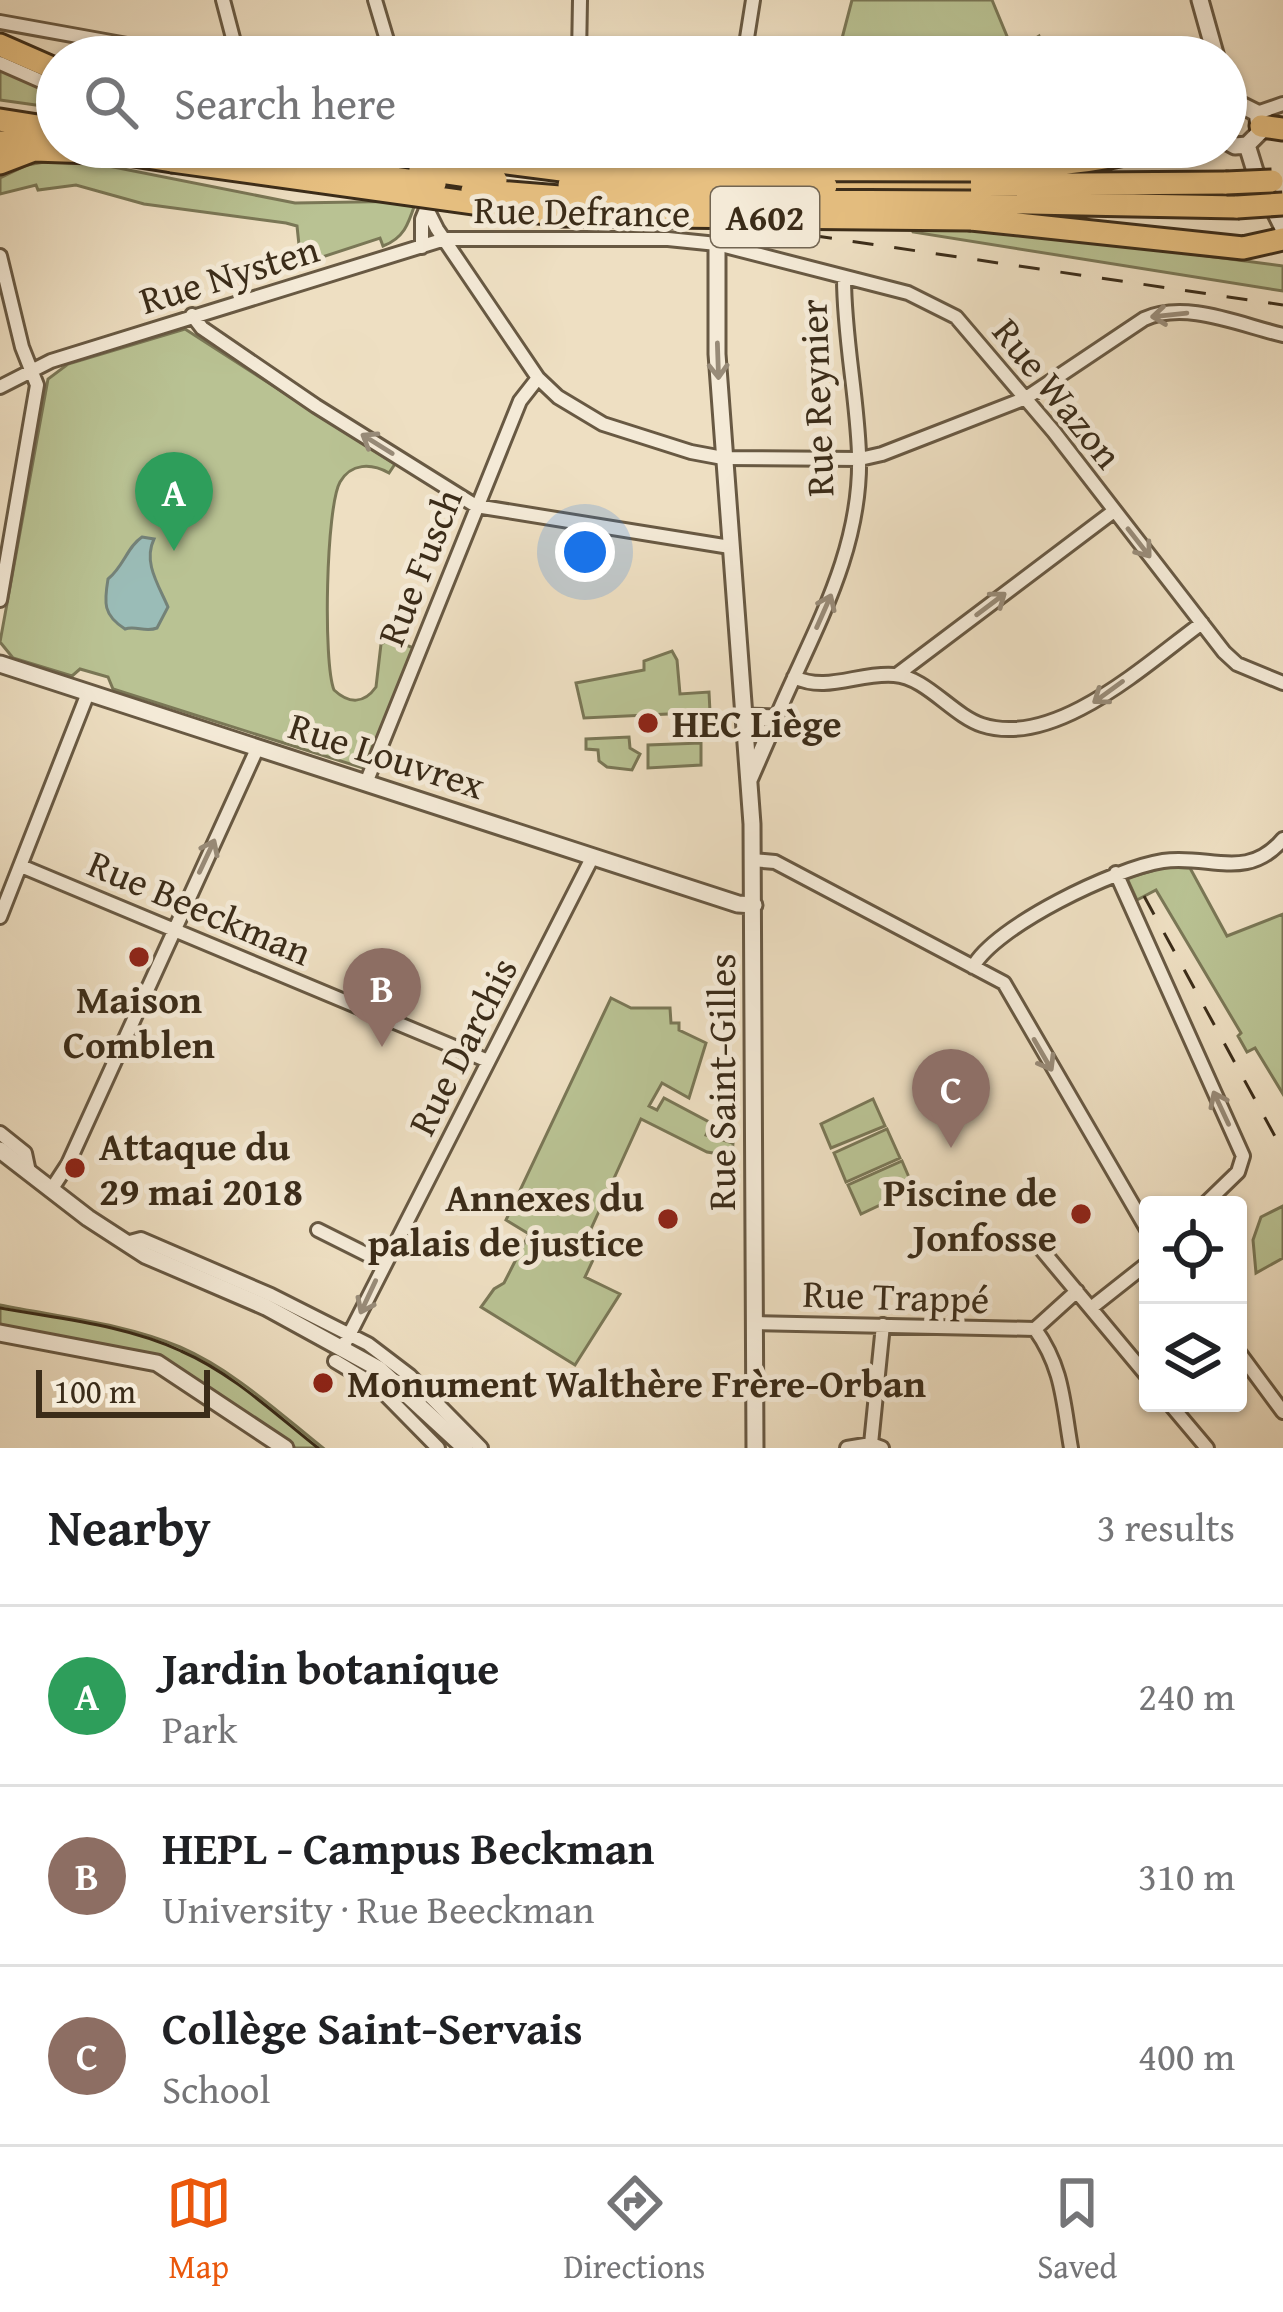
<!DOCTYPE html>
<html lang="en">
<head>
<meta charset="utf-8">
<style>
	body { margin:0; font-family:"Gentium Book Plus",serif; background:#f2f2f2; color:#202124 }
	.controls { position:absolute; right:36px; bottom:36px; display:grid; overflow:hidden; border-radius:12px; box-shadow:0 3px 9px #0004 }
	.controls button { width:108px; height:108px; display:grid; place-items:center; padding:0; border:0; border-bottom:3px solid #e0e0e0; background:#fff; color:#202124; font:60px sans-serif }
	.scale { position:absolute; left:36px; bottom:30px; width:174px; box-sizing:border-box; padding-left:12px; border:6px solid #3b2c19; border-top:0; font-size:33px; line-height:42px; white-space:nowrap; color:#3b2c19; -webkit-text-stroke:9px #f4ead7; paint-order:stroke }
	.you { position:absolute; left:585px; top:552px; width:42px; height:42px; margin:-30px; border:9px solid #fff; border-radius:50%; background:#1a73e8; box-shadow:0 0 0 18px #1a73e833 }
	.badge { display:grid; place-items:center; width:78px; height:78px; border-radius:50%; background:#ea580c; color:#fff; font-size:39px; font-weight:700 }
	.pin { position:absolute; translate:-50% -99px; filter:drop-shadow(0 3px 6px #0008) }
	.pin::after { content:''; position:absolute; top:63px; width:42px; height:36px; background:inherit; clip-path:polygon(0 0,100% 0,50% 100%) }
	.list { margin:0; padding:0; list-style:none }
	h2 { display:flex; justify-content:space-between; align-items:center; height:156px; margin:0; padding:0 48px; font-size:51px }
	h2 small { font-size:39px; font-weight:400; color:#757577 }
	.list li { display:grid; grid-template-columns:78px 1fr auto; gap:36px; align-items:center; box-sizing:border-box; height:180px; padding:0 48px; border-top:3px solid #e0e0e0 }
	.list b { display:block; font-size:45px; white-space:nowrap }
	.list p { margin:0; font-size:39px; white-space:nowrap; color:#757577 }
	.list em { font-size:39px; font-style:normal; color:#757577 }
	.icon { flex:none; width:66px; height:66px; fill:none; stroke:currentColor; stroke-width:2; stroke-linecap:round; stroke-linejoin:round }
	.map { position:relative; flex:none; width:1283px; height:1448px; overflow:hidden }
	.search { position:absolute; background:#fff; box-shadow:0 3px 9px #0004; left:36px; right:36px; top:36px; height:132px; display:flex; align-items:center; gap:30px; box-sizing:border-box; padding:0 42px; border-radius:66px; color:#757577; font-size:45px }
	.sheet { height:696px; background:#fff }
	nav { display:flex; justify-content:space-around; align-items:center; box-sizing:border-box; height:168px; border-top:3px solid #e0e0e0; background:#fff; font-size:33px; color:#757577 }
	nav a { display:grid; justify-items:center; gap:6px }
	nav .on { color:#ea580c }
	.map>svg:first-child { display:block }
	.green { fill:#b9c293; stroke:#7a7756; stroke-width:3 }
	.water { fill:#9abcb7; stroke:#748278; stroke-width:3 }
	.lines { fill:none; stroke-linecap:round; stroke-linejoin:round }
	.minor-casing { stroke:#685943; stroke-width:18 }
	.tertiary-casing { stroke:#685943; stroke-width:21 }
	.motorway-casing { stroke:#3b2c19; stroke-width:27 }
	.minor { stroke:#f4ead7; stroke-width:12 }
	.tertiary { stroke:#f4ead7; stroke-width:15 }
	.motorway { stroke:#e7c081; stroke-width:21 }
	.tram { stroke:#3b2c19; stroke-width:3 }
	.rail { stroke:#3b2c19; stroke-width:3; stroke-dasharray:21 21; stroke-linecap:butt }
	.motorway-bridge-casing { stroke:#3b2c19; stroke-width:27; stroke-linecap:butt }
	.motorway-bridge { stroke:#e7c081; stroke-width:21 }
	.oneway { stroke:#988b78 }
	.poi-dot { fill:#8f2418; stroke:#f4ead7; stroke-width:4.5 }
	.labels { text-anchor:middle; stroke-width:10; stroke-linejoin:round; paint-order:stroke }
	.shield { fill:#f4ead7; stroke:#726552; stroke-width:3 }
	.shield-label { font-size:36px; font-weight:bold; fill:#3b2c19 }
	.street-label { font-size:39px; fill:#3b2c19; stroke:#f4ead7 }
	.poi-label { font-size:39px; font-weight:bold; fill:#3b2c19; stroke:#f4ead7; text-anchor:start }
</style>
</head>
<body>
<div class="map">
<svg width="1283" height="1448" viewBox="0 0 1283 1448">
	<rect width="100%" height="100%" fill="#eedfc2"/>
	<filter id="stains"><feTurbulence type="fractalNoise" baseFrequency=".00167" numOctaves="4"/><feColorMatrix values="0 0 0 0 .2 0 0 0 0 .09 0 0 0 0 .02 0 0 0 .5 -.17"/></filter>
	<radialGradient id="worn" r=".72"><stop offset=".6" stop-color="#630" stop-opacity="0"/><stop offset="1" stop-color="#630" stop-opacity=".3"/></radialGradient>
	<path class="green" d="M852 0H992L1009 41H1031L1039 36 1046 57H824L840 46Z
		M0 68 57 95V108L0 100Z
		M870 147H1007L1006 154 965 165 870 164Z
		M68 158 295 203 416 201C409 222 405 238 383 246L380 238 301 264 297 226 286 223 144 204 76 185 38 190 36 185 0 194V178L27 165Z
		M909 224 971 225 1283 266V291L913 232Z
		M185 329 395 464 389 473C371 463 351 463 340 482 326 507 323 663 334 690 349 704 364 704 376 687L381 644 390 639 414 648 366 769 113 689 108 677 80 669 72 676 13 658 0 642 48 379 68 364Z
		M672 651 677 660 680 694 709 692 710 712 584 718 576 683 644 670V661Z
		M629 737 630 748 640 754 632 770 607 767 599 761 598 750 586 749V739Z
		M701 743V765L648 768V745Z
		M1165 867 1190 868 1227 936 1283 914V1094L1255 1048 1247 1052 1238 1036 1241 1033 1156 890 1137 900 1127 878Z
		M611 998 631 1008H670L671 1023H679V1030L706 1043 689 1098 662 1083 649 1106 657 1110 664 1098 711 1123 706 1135 733 1143 732 1156 707 1152 641 1119 580 1253 593 1260 585 1277 620 1294 575 1365 481 1307 494 1289 504 1283 529 1234 506 1220Z
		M873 1099 885 1126 831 1148 821 1124Z
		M887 1129 900 1158 846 1182 834 1153Z
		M902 1161 914 1189 861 1214 848 1185Z
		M1283 1206V1258L1256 1273 1253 1240 1261 1217Z
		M0 1305C59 1317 124 1323 180 1347 233 1370 278 1412 323 1448H288L177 1371 0 1332Z"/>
	<path class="water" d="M142 537 154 539C143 562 158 584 168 607L157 628C145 633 136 625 125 629 103 615 104 603 108 579 124 566 127 547 142 537Z"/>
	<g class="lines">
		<g class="minor-casing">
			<path id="minor" d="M223 0 238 57
				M375 0 392 57
				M0 22 133 46 145 57
				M579 57 580 0
				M744 57 753 0
				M0 63 57 88
				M1257 113 1283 104
				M509 147 607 152H729
				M427 209 437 229 538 378 558 397 603 424 691 452 723 458 860 459 882 454 1026 398 1144 319C1186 300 1240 325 1283 335
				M422 247V219L427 207
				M0 256 22 347 37 385 0 600
				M192 315 202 328 316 406 476 506 730 547
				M0 387 51 361 445 239H668L717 244 908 293 956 317 1054 432 1224 652 1237 664 1283 683
				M898 674 1114 511
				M794 677C827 693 859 672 894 675 926 677 952 715 982 725 1056 749 1147 663 1202 623
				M776 718C813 631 862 552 859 454 857 395 844 337 844 278
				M366 783 520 401 538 378
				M752 860 775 862 1004 983 1148 1231
				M21 866 488 1061
				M1116 873 1243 1156 1238 1172 1204 1205
				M0 917 88 693
				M973 967C995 926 1116 868 1163 861 1209 854 1247 882 1283 839
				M0 1133 25 1153 29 1172
				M51 1190 68 1164 257 749
				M318 1230 384 1263
				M126 1243 141 1239 271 1295 368 1344 410 1376 481 1448
				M1037 1244 1148 1377
				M1091 1308 1148 1263
				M756 1323 1035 1329
				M1035 1329C1063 1368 1063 1402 1071 1448
				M1035 1329 1077 1291
				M343 1347 593 856
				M1238 1351 1283 1412
				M335 1361 378 1387 438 1448
				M1169 1403 1207 1448
				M871 1444 883 1325
				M847 1448 871 1444 882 1448"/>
		</g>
		<g class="tertiary-casing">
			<path id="tertiary" d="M1200 0 1216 57
				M1226 111 1241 105 1257 113 1260 132 1247 145
				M1226 141 1235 146 1247 145
				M1247 145 1255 171 1283 228
				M717 244V354L752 824 755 1448
				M0 664 738 904 754 905
				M744 717 776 718 749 780
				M0 1150 88 1218 145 1255 266 1307 379 1369 465 1448
				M0 1333 157 1363 285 1448"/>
		</g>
		<g class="motorway-casing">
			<path id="motorway" d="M0 45 57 70
				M0 120 57 129
				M1261 126 1283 129
				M0 142 47 141
				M108 151 172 161
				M0 163 34 150 122 153
				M971 170C1035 167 1095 163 1156 147
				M826 186 1226 183
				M971 202 1237 207
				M971 219 1243 248 1283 239"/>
		</g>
		<use href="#minor" class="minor"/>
		<use href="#tertiary" class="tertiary"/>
		<use href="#motorway" class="motorway"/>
		<path class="tram" d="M0 1308C60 1319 125 1325 181 1351 232 1373 275 1414 318 1448"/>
		<path class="rail" d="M728 223 1283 305
			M1144 896 1283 1151"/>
		<g class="motorway-bridge-casing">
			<path id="motorway-bridge" d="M180 147 435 184
				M383 147 593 174
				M172 161 560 215 971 219
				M420 169 496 180
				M582 169 971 170
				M1226 183 1272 181
				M569 185 826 186
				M472 190 597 200 971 202
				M1237 207 1283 204"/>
		</g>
		<use href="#motorway-bridge" class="motorway-bridge"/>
	</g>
	<defs><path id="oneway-shaft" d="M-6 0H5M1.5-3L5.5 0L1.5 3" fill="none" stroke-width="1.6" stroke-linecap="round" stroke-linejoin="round" transform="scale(3)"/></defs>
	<g class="oneway">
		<use href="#oneway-shaft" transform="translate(1169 315) rotate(174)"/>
		<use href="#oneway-shaft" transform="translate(718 361) rotate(88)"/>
		<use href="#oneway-shaft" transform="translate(377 444) rotate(-148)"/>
		<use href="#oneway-shaft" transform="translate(1139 543) rotate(52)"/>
		<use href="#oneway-shaft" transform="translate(991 604) rotate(-37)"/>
		<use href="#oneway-shaft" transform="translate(824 611) rotate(-66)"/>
		<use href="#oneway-shaft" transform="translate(1108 692) rotate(144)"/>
		<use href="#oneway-shaft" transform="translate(207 856) rotate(-65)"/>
		<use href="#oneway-shaft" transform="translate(1043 1055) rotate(60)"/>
		<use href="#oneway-shaft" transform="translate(1221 1108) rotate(-115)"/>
		<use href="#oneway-shaft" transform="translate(368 1297) rotate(115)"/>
	</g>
	<g class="poi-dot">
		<circle cx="648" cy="723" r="12"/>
		<circle cx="139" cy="957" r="12"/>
		<circle cx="75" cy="1168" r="12"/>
		<circle cx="1081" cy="1214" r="12"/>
		<circle cx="668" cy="1219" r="12"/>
		<circle cx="323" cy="1383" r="12"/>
	</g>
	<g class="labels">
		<rect class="shield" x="711" y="187" width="108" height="60" rx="9"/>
		<g class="shield-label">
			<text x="765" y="230">A602</text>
		</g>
		<g class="street-label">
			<text transform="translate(582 211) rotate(1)" y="14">Rue Defrance</text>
			<text transform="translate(229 274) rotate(-17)" y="14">Rue Nysten</text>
			<text transform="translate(1058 393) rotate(51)" y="14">Rue Wazon</text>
			<text transform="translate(816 398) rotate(-92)" y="14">Rue Reynier</text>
			<text transform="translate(419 567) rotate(-68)" y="14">Rue Fusch</text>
			<text transform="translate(387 755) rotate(18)" y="14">Rue Louvrex</text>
			<text transform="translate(200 907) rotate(23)" y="14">Rue Beeckman</text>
			<text transform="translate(462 1046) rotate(-63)" y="14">Rue Darchis</text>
			<text transform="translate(721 1082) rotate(-90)" y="14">Rue Saint-Gilles</text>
			<text transform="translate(896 1296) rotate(2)" y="14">Rue Trappé</text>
		</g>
		<g class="poi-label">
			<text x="672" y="737">HEC Liège</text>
			<text x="139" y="1013" text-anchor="middle">Maison<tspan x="139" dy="45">Comblen</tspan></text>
			<text x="99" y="1160">Attaque du<tspan x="99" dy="45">29 mai 2018</tspan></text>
			<text x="1057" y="1206" text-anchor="end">Piscine de<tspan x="1057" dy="45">Jonfosse</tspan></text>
			<text x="644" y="1211" text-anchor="end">Annexes du<tspan x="644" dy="45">palais de justice</tspan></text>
			<text x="347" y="1397">Monument Walthère Frère-Orban</text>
		</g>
	</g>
	<rect width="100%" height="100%" filter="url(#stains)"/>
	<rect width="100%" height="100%" fill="url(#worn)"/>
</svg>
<div class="controls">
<button><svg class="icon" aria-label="locate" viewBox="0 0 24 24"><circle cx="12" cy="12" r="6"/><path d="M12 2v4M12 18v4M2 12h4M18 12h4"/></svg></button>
<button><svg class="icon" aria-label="layers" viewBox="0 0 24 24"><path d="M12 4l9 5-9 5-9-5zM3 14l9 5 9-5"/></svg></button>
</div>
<div class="scale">100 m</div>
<div class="you"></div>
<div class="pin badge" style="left:174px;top:551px;background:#2e9e5b">A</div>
<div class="pin badge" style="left:382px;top:1047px;background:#8d6e63">B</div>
<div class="pin badge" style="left:951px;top:1148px;background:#8d6e63">C</div>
<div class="search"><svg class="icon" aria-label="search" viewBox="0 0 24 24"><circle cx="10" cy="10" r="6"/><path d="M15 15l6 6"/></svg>Search here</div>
</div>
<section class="sheet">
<h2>Nearby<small>3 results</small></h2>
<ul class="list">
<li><span class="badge" style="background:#2e9e5b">A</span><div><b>Jardin botanique</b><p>Park</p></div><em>240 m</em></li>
<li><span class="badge" style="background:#8d6e63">B</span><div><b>HEPL - Campus Beckman</b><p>University · Rue Beeckman</p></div><em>310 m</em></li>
<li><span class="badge" style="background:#8d6e63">C</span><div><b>Collège Saint-Servais</b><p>School</p></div><em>400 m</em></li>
</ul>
</section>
<nav>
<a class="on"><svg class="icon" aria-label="map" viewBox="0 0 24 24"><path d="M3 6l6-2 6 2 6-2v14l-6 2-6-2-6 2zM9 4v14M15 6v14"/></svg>Map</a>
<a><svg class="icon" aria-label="directions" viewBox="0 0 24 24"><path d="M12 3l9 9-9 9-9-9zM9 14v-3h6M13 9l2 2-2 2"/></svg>Directions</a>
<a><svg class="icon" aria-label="saved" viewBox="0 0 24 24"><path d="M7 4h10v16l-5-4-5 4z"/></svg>Saved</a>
</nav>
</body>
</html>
